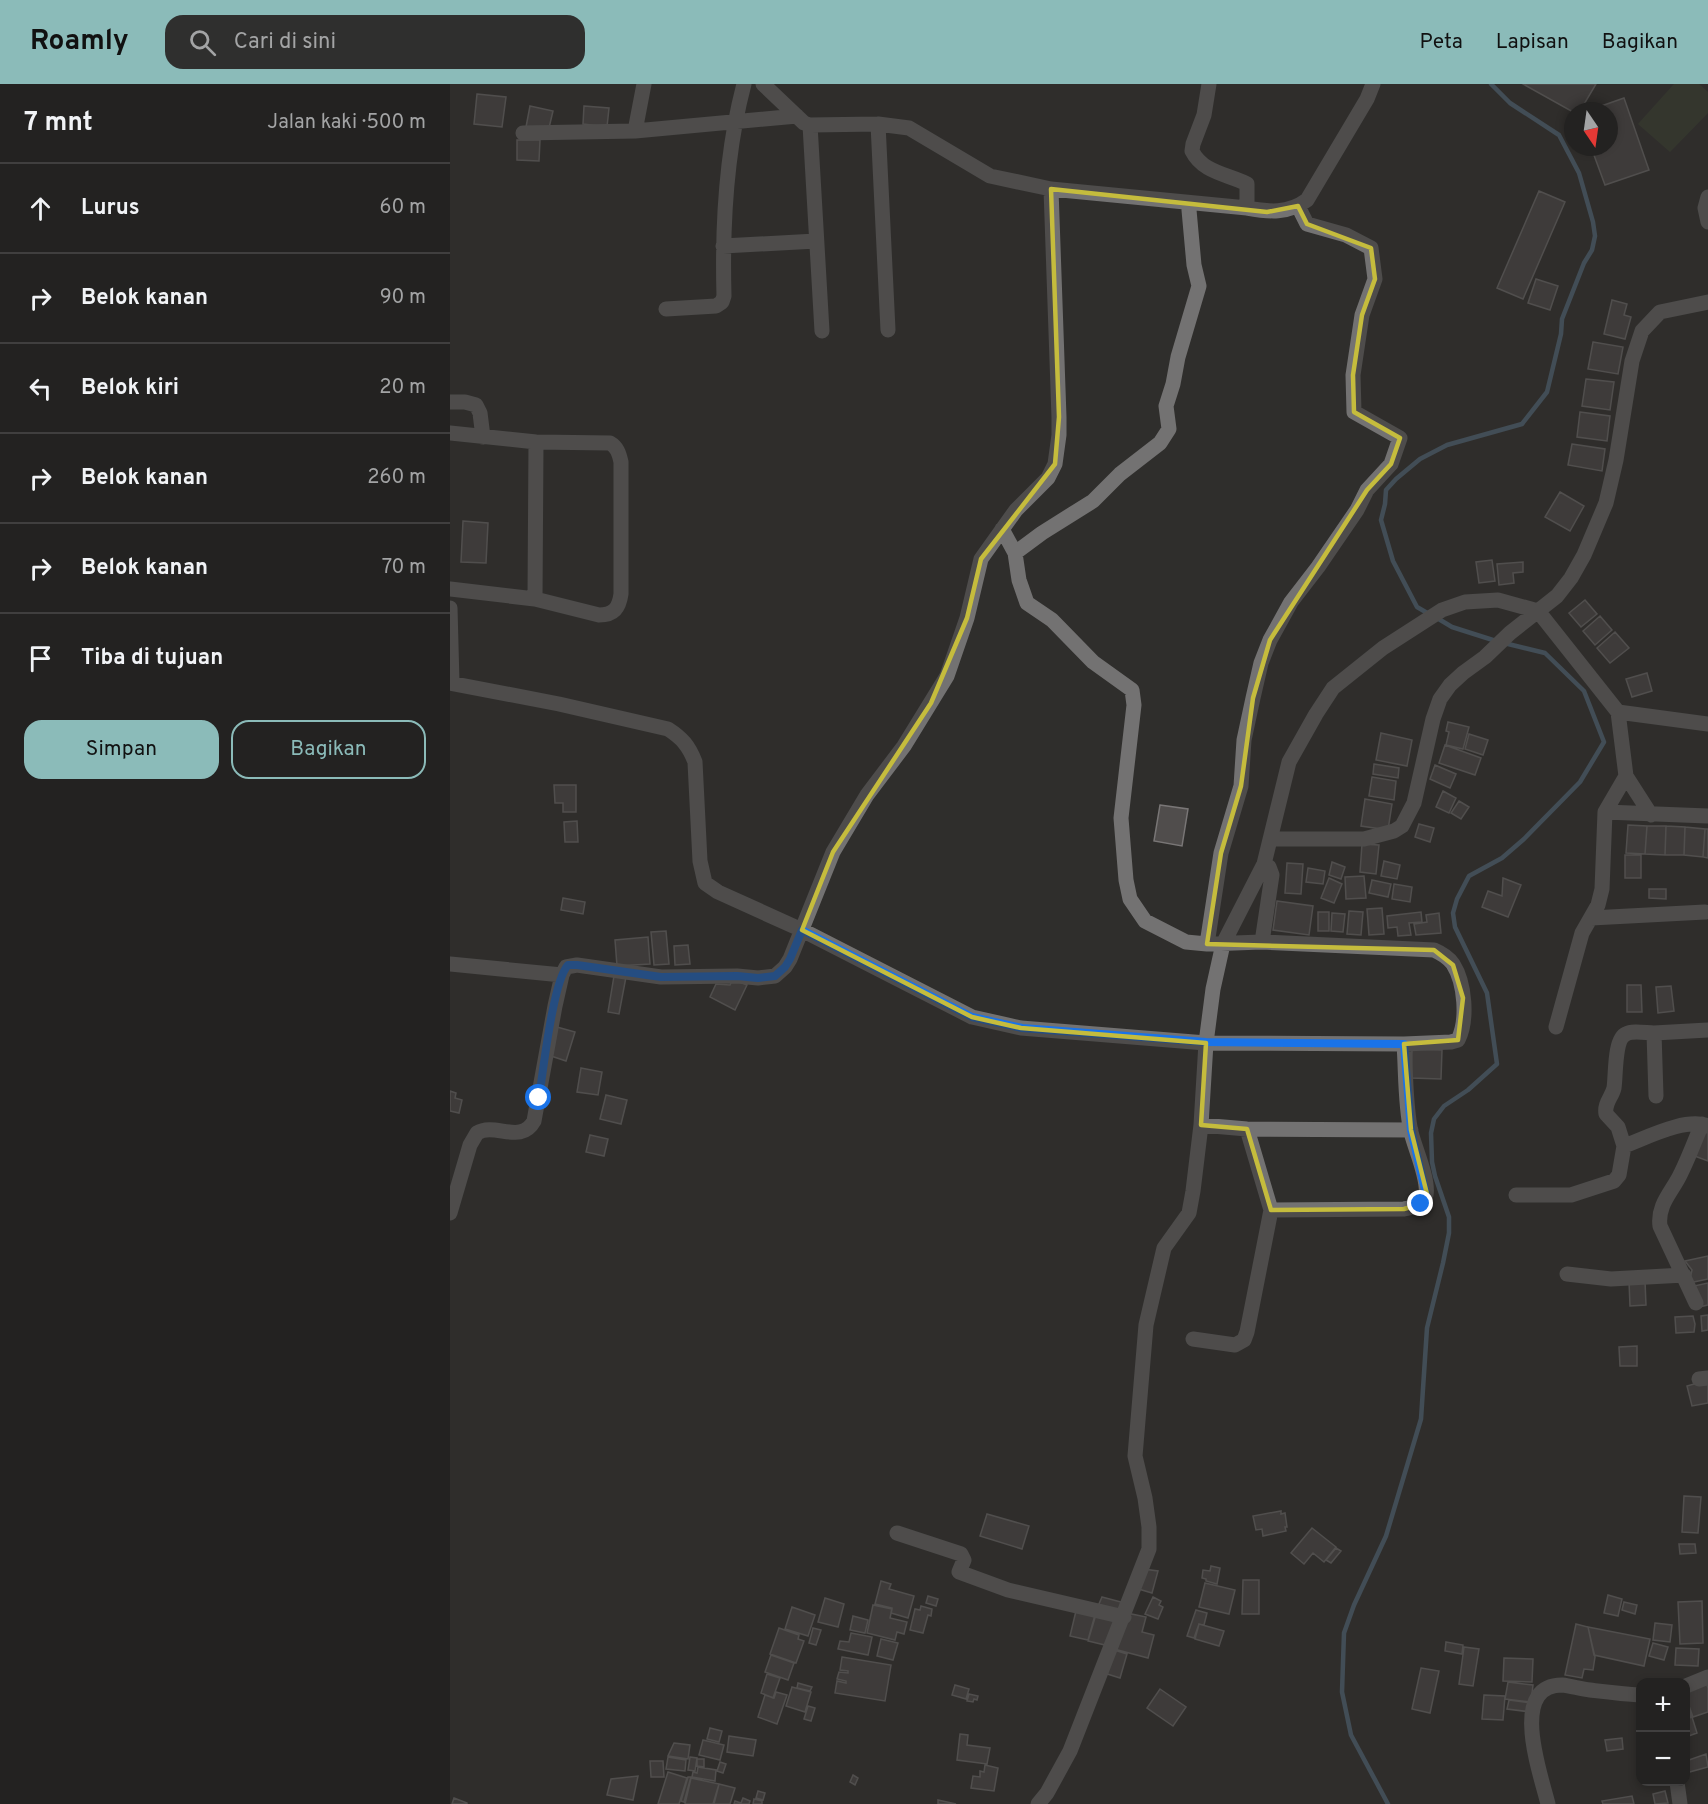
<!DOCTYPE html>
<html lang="id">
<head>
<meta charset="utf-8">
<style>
	body { margin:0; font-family:Overpass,sans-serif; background:#2f2f2e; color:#f1f3f6 }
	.controls { position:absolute; right:18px; bottom:18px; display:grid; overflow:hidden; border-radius:12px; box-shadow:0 3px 9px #0003 }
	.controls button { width:54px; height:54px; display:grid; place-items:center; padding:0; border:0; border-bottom:2px solid #403f3f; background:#232221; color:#f1f3f6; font:30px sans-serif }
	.compass { position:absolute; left:1114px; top:18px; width:54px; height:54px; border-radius:50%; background:#232221; box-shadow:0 3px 9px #0003; rotate:167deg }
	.stop { position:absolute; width:18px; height:18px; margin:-14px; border:4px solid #1a73e8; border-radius:50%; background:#fff }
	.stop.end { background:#1a73e8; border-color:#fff; box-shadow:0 2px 6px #0008 }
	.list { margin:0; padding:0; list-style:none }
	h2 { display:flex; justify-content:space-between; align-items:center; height:78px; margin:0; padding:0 24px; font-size:26px }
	h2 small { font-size:20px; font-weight:400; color:#a3a4a5 }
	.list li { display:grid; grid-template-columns:39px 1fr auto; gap:18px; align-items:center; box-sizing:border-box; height:90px; padding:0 24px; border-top:2px solid #403f3f }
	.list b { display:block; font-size:22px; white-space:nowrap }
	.list em { font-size:20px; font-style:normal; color:#a3a4a5 }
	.actions { display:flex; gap:12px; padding:18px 24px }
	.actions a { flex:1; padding:14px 0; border:2px solid #8bbbb9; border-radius:18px; text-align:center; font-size:21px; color:#8bbbb9 }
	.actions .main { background:#8bbbb9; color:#111 }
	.icon { flex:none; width:33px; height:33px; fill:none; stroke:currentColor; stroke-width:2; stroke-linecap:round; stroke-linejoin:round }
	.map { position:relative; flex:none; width:1258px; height:1720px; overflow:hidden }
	header { display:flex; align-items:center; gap:36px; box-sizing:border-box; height:84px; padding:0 30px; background:#8bbbb9; color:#111 }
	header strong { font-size:28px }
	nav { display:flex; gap:33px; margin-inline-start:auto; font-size:21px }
	.search { width:420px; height:54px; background:#2f2f2e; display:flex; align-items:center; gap:15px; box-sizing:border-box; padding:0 21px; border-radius:18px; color:#a3a4a5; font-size:22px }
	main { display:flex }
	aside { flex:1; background:#232221 }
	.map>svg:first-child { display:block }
	.green { fill:#3b4230 }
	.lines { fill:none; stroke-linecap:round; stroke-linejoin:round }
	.stream { stroke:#5a7489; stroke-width:4.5 }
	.building { fill:#504d4c; stroke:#797676; stroke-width:1.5 }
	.minor { stroke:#737272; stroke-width:15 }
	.route { stroke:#1a73e8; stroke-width:8 }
	.marked { fill:none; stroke:#c5bc3d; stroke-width:4.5; stroke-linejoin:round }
</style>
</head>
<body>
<header>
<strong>Roamly</strong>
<div class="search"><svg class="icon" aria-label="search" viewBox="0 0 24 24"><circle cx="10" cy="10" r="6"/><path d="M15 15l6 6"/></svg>Cari di sini</div>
<nav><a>Peta</a><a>Lapisan</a><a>Bagikan</a></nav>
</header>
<main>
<aside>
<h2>7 mnt<small>Jalan kaki · 500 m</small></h2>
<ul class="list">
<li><svg class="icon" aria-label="ahead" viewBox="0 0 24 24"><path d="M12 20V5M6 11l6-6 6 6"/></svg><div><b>Lurus</b></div><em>60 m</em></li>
<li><svg class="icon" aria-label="right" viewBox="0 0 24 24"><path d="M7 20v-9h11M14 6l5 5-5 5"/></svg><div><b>Belok kanan</b></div><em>90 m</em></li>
<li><svg class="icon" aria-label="left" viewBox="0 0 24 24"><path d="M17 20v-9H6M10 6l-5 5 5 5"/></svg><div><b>Belok kiri</b></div><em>20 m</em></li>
<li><svg class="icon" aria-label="right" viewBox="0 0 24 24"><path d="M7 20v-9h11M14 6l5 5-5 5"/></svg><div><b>Belok kanan</b></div><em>260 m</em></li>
<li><svg class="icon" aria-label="right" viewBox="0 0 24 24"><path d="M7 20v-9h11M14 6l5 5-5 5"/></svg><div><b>Belok kanan</b></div><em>70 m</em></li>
<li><svg class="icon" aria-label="arrive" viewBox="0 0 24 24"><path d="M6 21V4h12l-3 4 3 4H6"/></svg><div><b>Tiba di tujuan</b></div></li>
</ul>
<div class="actions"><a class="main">Simpan</a><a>Bagikan</a></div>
</aside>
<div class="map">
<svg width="1258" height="1720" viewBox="0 0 1258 1720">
	<rect width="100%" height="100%" fill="#2f2e2c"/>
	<path class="green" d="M1224 0H1249L1258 8V29L1220 68 1188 40Z"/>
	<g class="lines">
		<path class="stream" d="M979 530 967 523 943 477 931 436 935 420 936 406 946 395 970 375 997 361 1072 340 1097 308 1111 250 1112 235 1134 179 1142 166 1145 152 1143 138 1129 89 1109 51 1060 19 1041 0
			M987 534 1002 543 1046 557
			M938 1720 901 1651 892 1608 894 1549 904 1521 936 1452 971 1335 977 1244 993 1179 999 1149V1133L985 1092 982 1078 981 1049 984 1035 994 1022 1018 1006 1047 980 1037 909 1005 843 1003 829 1007 815 1019 792 1052 774 1074 755 1130 698 1154 658 1134 607 1095 569 1054 559"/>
	</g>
	<path class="building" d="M1073 0H1146L1130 27 1123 28Z
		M27 10 56 13 52 43 24 40Z
		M1174 14 1199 86 1155 101 1141 63H1159V27H1137Z
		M80 22 103 27 98 48 76 43Z
		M134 22 159 24 157 43 133 40Z
		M67 56H90L89 77 67 76Z
		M1089 107 1115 118 1073 215 1047 204Z
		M1086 195 1108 202 1100 226 1078 219Z
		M1162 216 1177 220 1174 231 1181 233 1175 255 1154 250Z
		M1143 258 1173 263 1168 290 1138 285Z
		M1136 295 1164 298 1160 326 1132 322Z
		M1130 328 1160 332 1157 357 1127 353Z
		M1122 360 1155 365 1152 387 1118 381Z
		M1110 408 1134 422 1120 447 1095 433Z
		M13 437 38 439 36 479 11 478Z
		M1042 476 1045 497 1029 499 1026 478Z
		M1073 478V488L1063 489 1064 499 1049 501 1047 480Z
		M1135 516 1147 530 1131 543 1119 529Z
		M1150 532 1162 546 1145 561 1133 547Z
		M1165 548 1179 564 1160 579 1147 564Z
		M1197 589 1202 607 1182 613 1176 595Z
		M998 638 1019 643 1013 665 996 661 999 648 996 647Z
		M931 649 962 656 957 682 926 676Z
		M1019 650 1038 656 1033 671 1015 665Z
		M995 661 1031 674 1025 691 989 679Z
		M924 680 949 684 948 694 923 690Z
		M985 681 1006 690 1000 704 980 695Z
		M922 693 946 697 944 716 919 712Z
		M104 701H126V728H113V719H105Z
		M993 707 1006 714 999 729 986 723Z
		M915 715 942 720 938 746 911 742Z
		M1009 717 1019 723 1011 735 1001 729Z
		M710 721 738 725 732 762 704 757Z
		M127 737 128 758H115L114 738Z
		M969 740 984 744 980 758 965 753Z
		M1178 741 1197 742 1195 770 1176 769Z
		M1197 742H1216L1215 771 1195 770Z
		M1216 742 1235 743 1234 771H1215Z
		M1235 743 1255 745 1253 773 1234 771Z
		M1255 745H1258V774L1253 773Z
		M912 760 929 761 926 790 910 788Z
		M1175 771H1191V794H1175Z
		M934 777 950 781 947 795 931 792Z
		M882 778 895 783 891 795 879 791Z
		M837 779 853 780 851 810 835 809Z
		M858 784 875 787 873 800 856 798Z
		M914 792 916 814 896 815 895 793Z
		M879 794 892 800 884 819 871 814Z
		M1053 794 1071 801 1058 833 1032 823 1038 807 1052 812Z
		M922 796 941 800 938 813 919 809Z
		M944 800 962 803 960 818 942 815Z
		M1199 805H1216V815L1199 814Z
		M113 814 135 818 133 830 111 826Z
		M827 817 863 822 859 851 823 846Z
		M932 824 934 850 919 851 917 825Z
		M899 827 913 828 911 851 897 850Z
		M868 828H879V847H868Z
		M971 828 972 838 959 839 961 851 948 852 947 843 938 844 937 832Z
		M882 829 895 830 893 848 881 847Z
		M989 829 991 849 966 851 964 840 977 838 976 831Z
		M216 847 219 880 204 881 201 848Z
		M198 853 200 880 167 882 165 856Z
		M238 861 240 880 225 881 224 862Z
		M164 892 176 893 169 930 158 928Z
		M283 895 297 901 285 926 260 913 266 900 280 901Z
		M1177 901H1191L1192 928H1177Z
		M1221 902 1224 927 1208 929 1206 903Z
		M107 943 125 948 116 977 98 971Z
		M962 965 992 966 991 995 961 994Z
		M131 984 152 988 148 1011 127 1008Z
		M0 1007 6 1009 5 1014 12 1016 9 1029 0 1027Z
		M156 1011 177 1016 171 1040 150 1035Z
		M1253 1045 1258 1047V1077L1242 1071Z
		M140 1051 158 1055 154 1072 136 1068Z
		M1258 1172V1195L1239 1199 1242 1186 1235 1177Z
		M1179 1197H1195L1196 1221 1180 1222Z
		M1258 1199V1221L1249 1223 1244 1202Z
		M1258 1231V1246L1252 1247 1251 1232Z
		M1243 1232 1245 1240 1244 1248 1226 1249 1225 1233Z
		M1187 1262V1282H1170L1169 1263Z
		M1258 1296V1319L1242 1322 1237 1302Z
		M1234 1412 1251 1413 1248 1449 1232 1448Z
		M831 1427V1430L835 1429 837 1443H835L836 1447 813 1452 812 1445 806 1446 803 1432Z
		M537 1430 579 1442 572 1465 530 1452Z
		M862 1444 886 1463 874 1478 863 1469 854 1480 841 1469Z
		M1229 1460H1245L1246 1469 1230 1470Z
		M886 1464 891 1467 881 1479 876 1476Z
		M761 1482 770 1484 767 1500 756 1497V1495L752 1494 753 1486 760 1487Z
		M693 1485 708 1487 702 1509 685 1504Z
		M793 1496H809V1530H792Z
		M431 1497 441 1500 439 1505 464 1512 458 1534 441 1529 442 1524 425 1520Z
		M755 1499 785 1506 779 1530 749 1523Z
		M1158 1511 1172 1515 1168 1532 1154 1529Z
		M478 1512 488 1515 486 1522 476 1519Z
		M652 1513 671 1518 668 1530 649 1520Z
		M703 1513 711 1517 709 1521 713 1523 708 1535 695 1530Z
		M375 1514 394 1520 388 1543 368 1538Z
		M1252 1517 1253 1559 1230 1560 1228 1518Z
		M1174 1518 1187 1521 1185 1530 1172 1526Z
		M423 1521 442 1525 440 1534 457 1538 454 1550 447 1548 445 1556 417 1549Z
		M471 1522 482 1525 481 1532 478 1531 473 1549 460 1546 465 1525 470 1526Z
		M342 1523 365 1531 358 1552 335 1545Z
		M746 1526 757 1529 754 1541 749 1540 744 1554 737 1552Z
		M626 1527 645 1531 638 1556 620 1552Z
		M647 1527 665 1536 655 1561 638 1557Z
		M677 1529 696 1533 692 1548 704 1551 698 1574 664 1565Z
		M403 1532 418 1536 415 1549 400 1546Z
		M1205 1539 1222 1541 1220 1558 1203 1556Z
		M749 1540 774 1547 769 1562 745 1555Z
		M1126 1540 1138 1543 1145 1573 1143 1586 1134 1585 1132 1594 1115 1591Z
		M1138 1543 1200 1555 1194 1582 1144 1571Z
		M329 1544 349 1551 348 1555 354 1557 346 1579 320 1570Z
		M363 1544 371 1546 366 1561 359 1559Z
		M401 1549 422 1553 418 1571 388 1565 390 1557 399 1558Z
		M431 1555 448 1559 443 1576 427 1572Z
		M996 1558 1013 1561 1012 1570 995 1567Z
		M1203 1559 1218 1563 1214 1576 1199 1572Z
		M1014 1563 1029 1565 1023 1602 1009 1600Z
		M1226 1564 1249 1565 1248 1582 1225 1581Z
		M661 1565 677 1570 670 1594 654 1589Z
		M321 1571 344 1579 338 1596 315 1588Z
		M392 1573 441 1581 435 1617 385 1609 387 1597 396 1599V1597L387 1595 389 1588 398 1589V1587L390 1586Z
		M1054 1574 1083 1575 1082 1598 1053 1597Z
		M971 1584 989 1587 980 1629 962 1625Z
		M317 1590 330 1594 323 1614 311 1609Z
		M1255 1595 1258 1604V1628L1243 1633 1236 1614V1603Z
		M1058 1598 1083 1601 1081 1618 1055 1615Z
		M348 1599 362 1603 360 1607 347 1604Z
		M505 1601 519 1605 516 1615 502 1611Z
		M342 1603 361 1608 355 1628 336 1622Z
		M710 1605 736 1623 723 1642 697 1624Z
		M326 1608 337 1611 327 1640 308 1633 315 1611 324 1614Z
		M519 1610 528 1612 527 1616 524 1615 523 1618 517 1617Z
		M1034 1611 1055 1612 1053 1636 1032 1635Z
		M1059 1616 1082 1619 1081 1628 1057 1625Z
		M1237 1618 1241 1632 1236 1633V1619Z
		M358 1622 365 1624 361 1637 354 1635Z
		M1242 1633 1247 1649 1236 1653V1635Z
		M260 1644 272 1647 269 1658 257 1655Z
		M510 1650 518 1651 517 1661 540 1664 537 1680 507 1676Z
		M279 1652 306 1656 303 1672 277 1668Z
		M1172 1654 1173 1665 1157 1667 1155 1656Z
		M253 1656 274 1661 270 1676 249 1671Z
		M224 1659 240 1661 238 1675 218 1672Z
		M1256 1670 1258 1683 1236 1689V1677Z
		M218 1673 236 1676 235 1687 216 1685Z
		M240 1673 247 1674 245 1687 238 1686Z
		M247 1675H254V1683L247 1682Z
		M200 1677H213L214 1693H201Z
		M270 1678 276 1680 273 1689 267 1687Z
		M535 1681 548 1684 544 1707 521 1704 523 1692 530 1693V1687L534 1688Z
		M248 1683 266 1686 265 1697 242 1693 243 1688 247 1689Z
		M218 1688 237 1694 229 1720H208Z
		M403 1691 408 1694 405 1701 400 1698Z
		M188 1692 183 1716 157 1711 161 1695Z
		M238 1693H241L234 1718 231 1717Z
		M241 1694 269 1700 263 1720H235Z
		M269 1700 285 1704 280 1720H264Z
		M308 1707 315 1709 313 1716 306 1714Z
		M1215 1707 1218 1719 1205 1720 1203 1710Z
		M1182 1712 1184 1720H1153L1152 1717Z
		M4 1714 17 1719V1720H2Z
		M293 1714 300 1717 299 1720H284L285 1717 291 1719Z
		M304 1715 312 1717V1720H303Z
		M488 1716 506 1720H488Z"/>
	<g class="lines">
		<path class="minor" d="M313 0 354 39 360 41 428 40 459 44 540 92 601 105 797 124C819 128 838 130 857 116L917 15 923 0
			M759 0 754 31 743 60 742 67C753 89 778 90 797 100V124
			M428 40 438 246
			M360 41 372 247
			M185 47 194 0
			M73 49 185 47 347 32
			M1258 113 1255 124 1258 138
			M273 162 366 157
			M216 225 266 222 272 218 274 212C272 141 276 68 294 0
			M0 318H15L26 321 30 329 33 353
			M0 349 86 358 160 359C167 363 169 369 171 378V510C169 524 164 531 149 531L85 515 0 505
			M565 469 592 449 643 417 670 390 710 359 719 345 716 322 723 300 728 273 749 202 744 181 739 126 741 119
			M85 515 86 358
			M0 524 2 599
			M0 599 109 620 218 645C232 654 239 662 245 678L250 777 255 799 268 808 352 846 522 933 571 944 756 959 954 960 1001 958 1008 956C1018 936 1015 899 1003 880 998 873 991 869 984 866L812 858 757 860 736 858 695 837 680 815 676 796 671 734 684 621 682 606 643 578 602 536 577 519 569 496 565 469 552 445
			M1168 628 1258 640
			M1155 728 1258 732
			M820 755H914L944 747 952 742 964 719 983 635 990 615 1000 601 1013 589 1035 573 1060 549 1107 512 1121 494 1134 471 1156 419 1166 376 1182 277 1192 247 1210 228 1258 218
			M1141 834 1255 828
			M812 858 822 791 819 783 814 780
			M757 860 771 769 791 702 794 656 803 614 811 579 820 556 841 518 868 483 907 426 917 406 941 380 950 354 904 328 903 291 912 231 925 195 921 164 896 151 857 140 848 122
			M0 880 112 891
			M1106 943 1132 849 1148 821 1152 805 1155 728 1176 692
			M1204 949C1196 949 1183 946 1176 950 1164 955 1166 992 1164 1004 1162 1013 1154 1019 1156 1030L1168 1043 1174 1062C1196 1054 1236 1033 1258 1042
			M1206 1012 1204 949 1258 946
			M751 1041 797 1045 961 1046
			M1066 1111H1121L1164 1097 1169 1091 1174 1062
			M821 1126 954 1125C963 1123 974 1122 976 1111 979 1095 965 1065 961 1048 955 1020 956 989 954 960
			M0 1129 20 1061 27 1049C45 1038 71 1061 84 1037L105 922 112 891 116 883 127 881 211 893 287 892 308 894 325 892 335 883 340 875 383 768 417 711 454 662 497 592 517 534 531 475 566 426 598 394 605 380 609 351V333L601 105
			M1117 1190 1161 1195 1234 1191
			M1246 1219 1210 1142C1207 1120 1223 1107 1231 1089 1239 1073 1245 1056 1252 1040
			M743 1255 785 1261 794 1256 797 1248 821 1126 797 1045
			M1249 1295 1258 1294
			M447 1449 511 1470 514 1476 509 1488 558 1506 674 1533
			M1236 1602 1258 1593
			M1227 1698 1230 1720
			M588 1720 597 1709 620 1667 699 1465V1443L695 1414 685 1372 696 1241 714 1164 739 1129 743 1107 751 1041 756 959 763 905 773 860 814 780 839 678 866 630 883 604 933 564 992 526 1015 518 1048 516 1088 527 1168 628 1176 692 1201 731
			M1098 1720C1091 1691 1058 1601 1112 1601 1121 1602 1131 1605 1140 1606 1157 1608 1173 1610 1190 1611"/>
	</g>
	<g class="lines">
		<path class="route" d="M89 1014C93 988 103 897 118 881H127L211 893 287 892 308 894 325 892 335 883 340 875 352 846 522 933 572 944 756 958 954 960 961 1046 976 1110 971 1120"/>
	</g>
	<path d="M0 0H1258V1720H0ZM601 105 817 128 848 122 857 140 921 164 925 195 912 231 903 291 904 328 950 354 941 380 917 406 820 556 803 614 791 702 771 769 757 860 984 866 1003 881 1013 914 1008 956 954 960 961 1046 977 1110 971 1120 954 1125 821 1126 797 1045 751 1041 756 959 571 944 522 933 352 846 383 768 481 619 517 534 531 475 605 380 609 333Z" fill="#2f2e2c" fill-opacity=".55" fill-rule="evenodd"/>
	<path class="marked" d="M601 105 817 128 848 122 857 140 921 164 925 195 912 231 903 291 904 328 950 354 941 380 917 406 820 556 803 614 791 702 771 769 757 860 984 866 1003 881 1013 914 1008 956 954 960 961 1046 977 1110 971 1120 954 1125 821 1126 797 1045 751 1041 756 959 571 944 522 933 352 846 383 768 481 619 517 534 531 475 605 380 609 333Z"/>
</svg>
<div class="controls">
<button>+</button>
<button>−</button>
</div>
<svg class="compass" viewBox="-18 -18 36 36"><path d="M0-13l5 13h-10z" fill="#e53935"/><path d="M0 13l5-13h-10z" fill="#a3a4a5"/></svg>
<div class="stop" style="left:89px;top:1014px"></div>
<div class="stop end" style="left:971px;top:1120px"></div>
</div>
</main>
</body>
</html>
